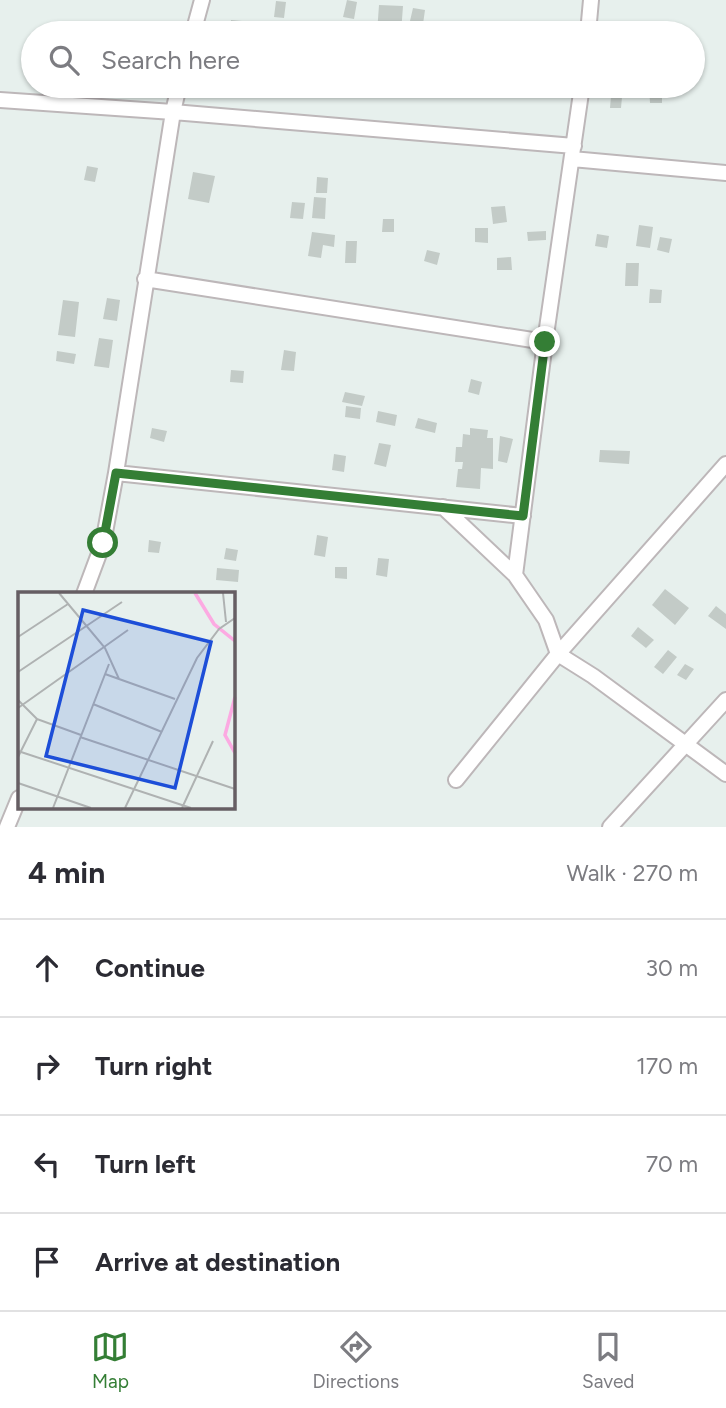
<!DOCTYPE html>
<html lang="en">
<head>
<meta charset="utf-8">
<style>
	body { margin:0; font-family:Figtree,sans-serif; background:#f7f7f7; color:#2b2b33 }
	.stop { position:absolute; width:21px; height:21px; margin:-16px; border:5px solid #347e35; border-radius:50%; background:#fff }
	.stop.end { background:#347e35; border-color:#fff; box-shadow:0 2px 7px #0008 }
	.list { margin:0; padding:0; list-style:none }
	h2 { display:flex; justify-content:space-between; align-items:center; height:91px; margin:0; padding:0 28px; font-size:30px }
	h2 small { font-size:23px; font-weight:400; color:#7c7c81 }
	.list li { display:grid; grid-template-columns:46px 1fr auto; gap:21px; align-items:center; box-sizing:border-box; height:98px; padding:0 28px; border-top:2px solid #e1e1e2 }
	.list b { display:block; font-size:26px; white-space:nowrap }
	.list em { font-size:23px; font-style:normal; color:#7c7c81 }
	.icon { flex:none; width:38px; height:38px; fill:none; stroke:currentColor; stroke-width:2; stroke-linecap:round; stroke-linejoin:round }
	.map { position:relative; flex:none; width:726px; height:827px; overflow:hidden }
	.search { position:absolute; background:#fff; box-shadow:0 2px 5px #0004; left:21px; right:21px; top:21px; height:77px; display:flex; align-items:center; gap:18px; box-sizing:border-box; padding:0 24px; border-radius:38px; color:#7c7c81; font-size:26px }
	.sheet { height:483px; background:#fff }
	nav { display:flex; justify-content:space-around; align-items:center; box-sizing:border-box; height:98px; border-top:2px solid #e1e1e2; background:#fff; font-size:19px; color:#7c7c81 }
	nav a { display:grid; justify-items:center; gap:4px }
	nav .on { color:#347e35 }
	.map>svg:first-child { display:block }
	.building { fill:#c3cbc7 }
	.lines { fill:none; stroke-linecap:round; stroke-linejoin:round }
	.minor-casing { stroke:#bdb7b9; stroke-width:18 }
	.minor { stroke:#fff; stroke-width:14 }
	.route { stroke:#347e35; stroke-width:9 }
	.inset-river { fill:none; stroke:#fcaae2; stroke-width:3.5 }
	.inset-road { fill:none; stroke:#afb2b2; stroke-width:2 }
	.view { fill:#1d4ed8; fill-opacity:0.15; stroke:#1d4ed8; stroke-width:3.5 }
	.inset-edge { fill:none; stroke:#665e63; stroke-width:3.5 }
</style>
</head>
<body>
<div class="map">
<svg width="726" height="827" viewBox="0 0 726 827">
	<rect width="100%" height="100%" fill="#e7f0ed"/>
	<path class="building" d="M347 0 357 2 354 19 343 17Z
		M276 1 286 2 284 18 274 17Z
		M379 5 403 6 401 33H377Z
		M413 8 425 10 423 24 410 21Z
		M231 20 253 22V32L230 30Z
		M344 21H359L358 33 344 32Z
		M649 86H662V103H650Z
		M611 96 622 97 621 108H610Z
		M87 166 98 168 95 182 84 180Z
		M193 172 215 176 209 203 188 199Z
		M317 177 328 178 327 193H316Z
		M314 197 326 198 325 219 312 218Z
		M292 202 305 203 303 219 290 218Z
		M505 206 507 222 493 224 491 207Z
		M383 219H394V232H382Z
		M639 225 653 227 650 248 636 246Z
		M475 228H488V243L475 242Z
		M546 231V240L528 241 527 232Z
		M312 232 335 235 334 247 323 245 321 258 308 256Z
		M597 234 609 236 607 248 595 246Z
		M660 237 672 239 669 253 657 250Z
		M346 241H357L356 263H345Z
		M427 250 440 253 437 265 424 261Z
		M511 257 512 270H497V258Z
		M626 263H639L638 286H625Z
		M650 289 662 290 661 303H649Z
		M107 298 120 300 117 321 103 319Z
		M63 300 79 302 75 337 58 335Z
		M99 338 113 340 109 368 94 366Z
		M284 350 296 352 294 371 281 370Z
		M57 351 76 354 74 364 56 361Z
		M231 370 244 371 243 383 230 382Z
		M471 379 482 382 479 395 468 392Z
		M345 392 365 396 362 406 342 402Z
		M346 406 361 408 360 419 345 417Z
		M378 411 397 415 395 426 376 422Z
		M418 418 437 423 435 433 415 428Z
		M152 428 167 431 164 442 150 438Z
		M470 428 488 430 487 438H493V469L481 468 480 489 456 487 458 469H462L463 462H455L456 447H462L463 434 470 435Z
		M500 436 513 439 507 463 498 461Z
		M379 443 391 445 386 467 374 464Z
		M600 450 630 451 629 464 599 462Z
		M334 454 346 456 344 472 332 470Z
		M317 535 328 537 325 557 314 555Z
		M149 540 161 542 159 553 148 552Z
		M226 548 238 550 236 561 224 559Z
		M378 558 389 559 387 577 376 575Z
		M335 567H347V579L335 578Z
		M217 568 239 570 238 582 216 580Z
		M665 589 689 608 675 625 652 605Z
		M716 606 726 614V629L708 616Z
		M638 627 654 640 646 648 631 636Z
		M668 650 677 657 663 674 654 667Z
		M685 664 694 669 686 680 677 675Z"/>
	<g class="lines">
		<g class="minor-casing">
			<path id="minor" d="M193 33 202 0
				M588 33 591 0
				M0 100 173 112 574 146
				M572 159 726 173
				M145 279 545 342
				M116 473 523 516
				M443 507 515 575 546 620 558 654 593 676 726 774
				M515 575 545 342 582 86
				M84 594 103 543 116 473 173 112 179 86
				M456 780 558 654 726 464
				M7 827 19 798
				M610 827 726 700"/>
		</g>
		<use href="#minor" class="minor"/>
	</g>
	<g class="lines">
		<path class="route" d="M103 543 116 473 523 516 545 342"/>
	</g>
	<g transform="translate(18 592)">
		<rect width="217" height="217" fill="#e7f0ed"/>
		<path class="inset-river" d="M177 1 196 32 217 49M217 105 207 143 217 161"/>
		<path class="inset-road" d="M41 1 87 56 101 87M205 1 208 30M0 45 50 12M0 80 104 10M87 82 157 107M0 108 19 127M75 112 144 140M0 116 110 38M62 145 217 197M0 159 173 216M0 165 19 127 63 143M0 191 73 216M35 216 91 72M107 216 179 66 201 37 217 26M164 216 195 149"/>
		<path class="view" d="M65 18 193 50 157 196 28 164Z"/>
		<rect width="217" height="217" class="inset-edge"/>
	</g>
</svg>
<div class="stop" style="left:103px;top:543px"></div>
<div class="stop end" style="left:545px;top:342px"></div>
<div class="search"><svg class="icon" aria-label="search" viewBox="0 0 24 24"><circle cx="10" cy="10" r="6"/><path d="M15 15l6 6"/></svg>Search here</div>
</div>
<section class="sheet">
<h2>4 min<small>Walk · 270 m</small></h2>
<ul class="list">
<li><svg class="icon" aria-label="ahead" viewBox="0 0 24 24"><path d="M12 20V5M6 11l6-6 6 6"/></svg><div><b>Continue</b></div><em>30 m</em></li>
<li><svg class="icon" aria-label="right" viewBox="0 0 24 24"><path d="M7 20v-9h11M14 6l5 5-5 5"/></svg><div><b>Turn right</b></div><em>170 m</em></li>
<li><svg class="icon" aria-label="left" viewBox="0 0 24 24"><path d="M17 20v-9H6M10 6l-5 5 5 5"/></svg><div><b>Turn left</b></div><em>70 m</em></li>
<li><svg class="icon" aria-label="arrive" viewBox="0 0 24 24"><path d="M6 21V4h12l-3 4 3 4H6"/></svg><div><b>Arrive at destination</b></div></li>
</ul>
</section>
<nav>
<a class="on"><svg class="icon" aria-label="map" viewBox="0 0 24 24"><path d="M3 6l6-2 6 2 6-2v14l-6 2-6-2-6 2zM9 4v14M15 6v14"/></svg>Map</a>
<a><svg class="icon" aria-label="directions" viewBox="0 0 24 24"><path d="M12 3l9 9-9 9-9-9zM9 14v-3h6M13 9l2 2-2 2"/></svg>Directions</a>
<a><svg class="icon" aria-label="saved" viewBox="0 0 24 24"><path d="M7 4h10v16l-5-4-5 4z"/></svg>Saved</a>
</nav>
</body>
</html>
